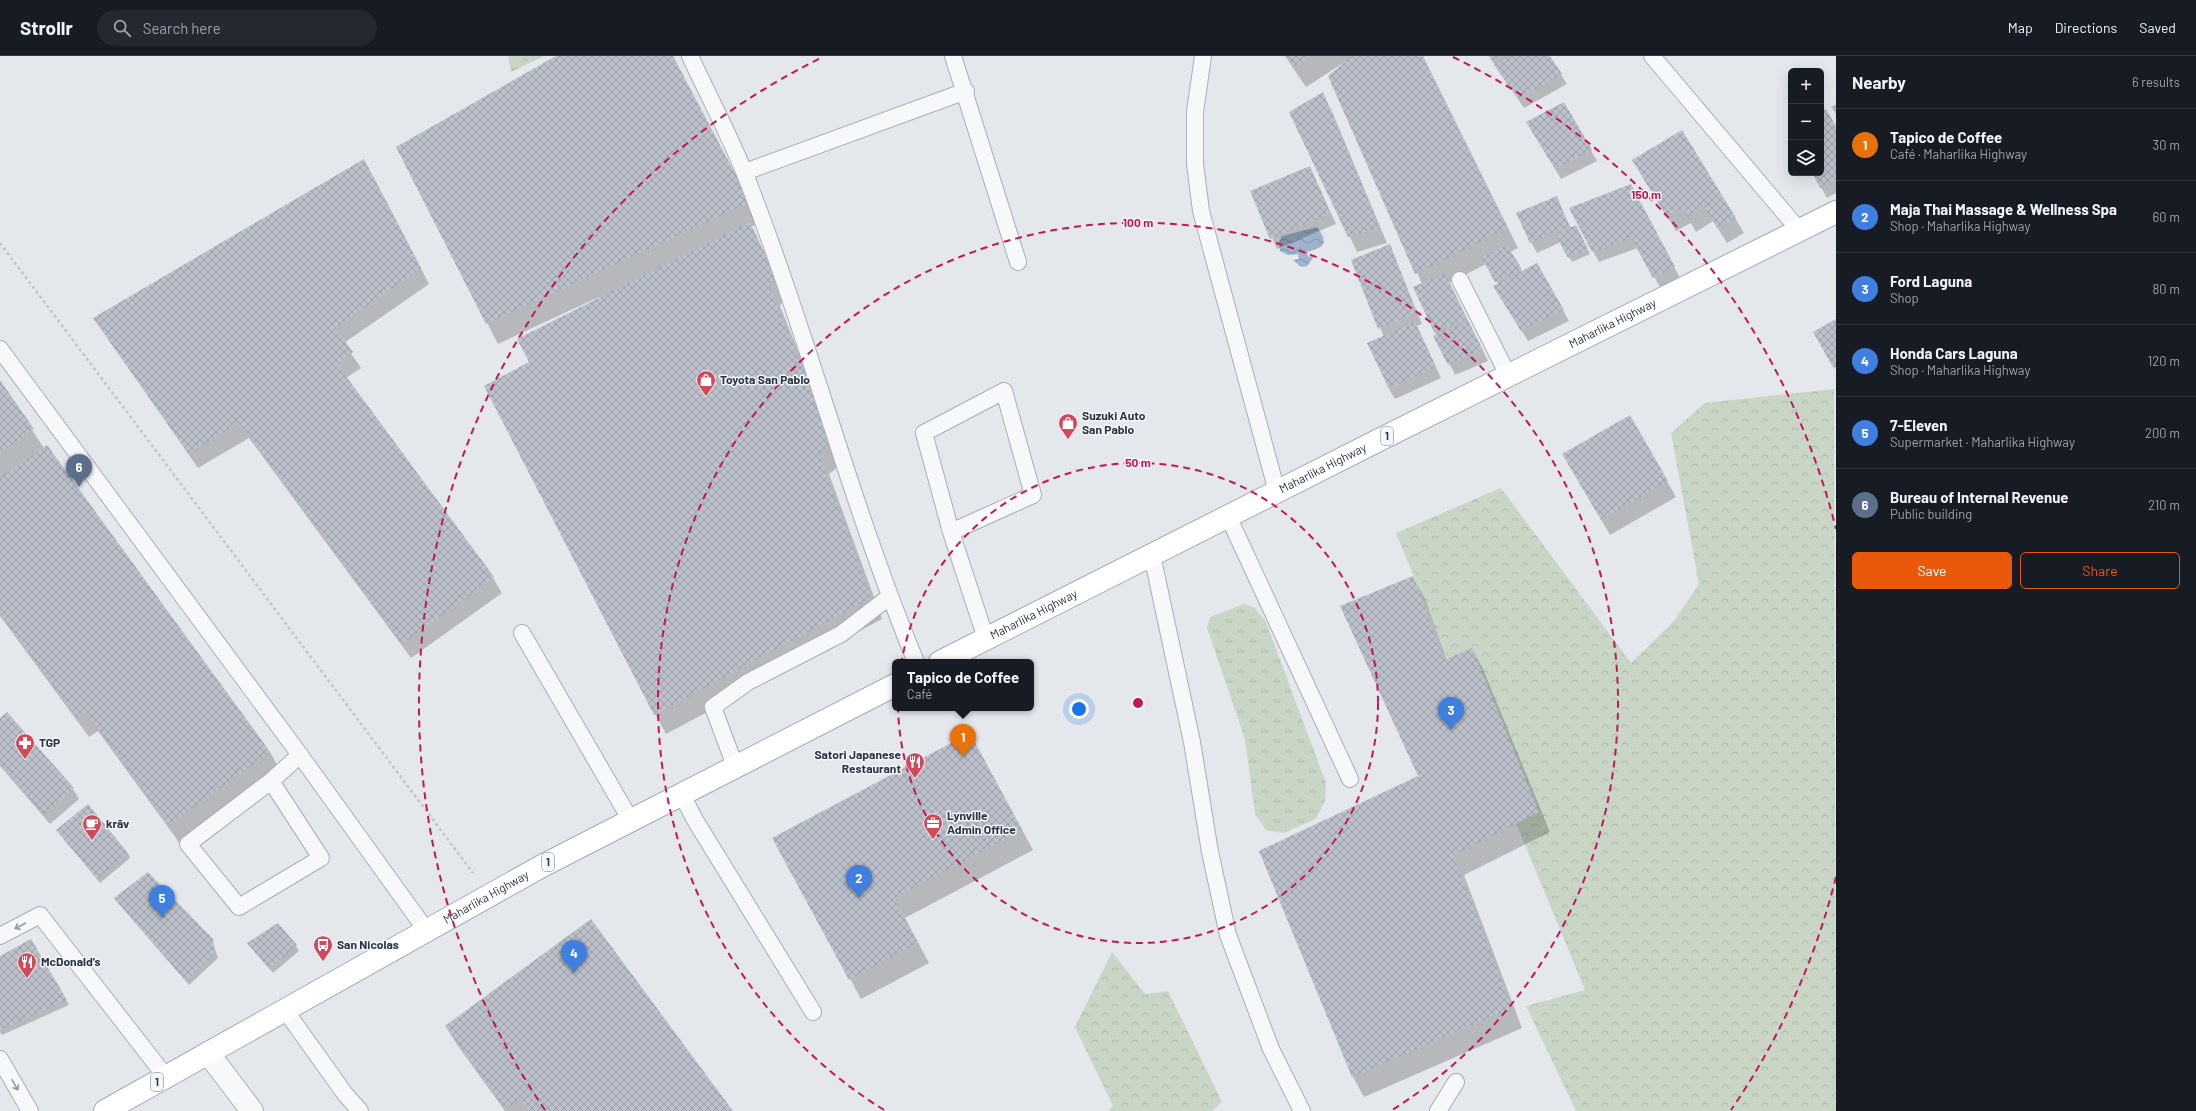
<!DOCTYPE html>
<html lang="en">
<head>
<meta charset="utf-8">
<style>
	body { margin:0; font-family:Barlow,sans-serif; background:#242831; color:#f1f3f6 }
	.controls { position:absolute; right:12px; top:12px; display:grid; overflow:hidden; border-radius:6px; box-shadow:0 4px 16px #0002 }
	.controls button { width:36px; height:36px; display:grid; place-items:center; padding:0; border:0; border-bottom:1px solid #363941; background:#171b24; color:#f1f3f6; font:20px sans-serif }
	.you { position:absolute; left:1079px; top:653px; width:14px; height:14px; margin:-10px; border:3px solid #fff; border-radius:50%; background:#1a73e8; box-shadow:0 0 0 6px #1a73e833 }
	.badge { display:grid; place-items:center; width:26px; height:26px; border-radius:50%; background:#ea580c; color:#fff; font-size:13px; font-weight:700 }
	.pin { position:absolute; translate:-50% -33px; filter:drop-shadow(0 1px 2px #0008) }
	.pin::after { content:''; position:absolute; top:21px; width:14px; height:12px; background:inherit; clip-path:polygon(0 0,100% 0,50% 100%) }
	.popup { position:absolute; left:892px; top:603px; width:142px; height:52px; box-sizing:border-box; display:grid; place-content:center; border-radius:6px; background:#171b24; filter:drop-shadow(0 1px 3px #0005); font-size:13px; white-space:nowrap; color:#9ea1a6 }
	.popup b { font-size:15px; color:#f1f3f6 }
	.popup::after { content:''; position:absolute; left:50%; top:100%; margin-left:-8px; border:8px solid transparent; border-top-color:#171b24 }
	.list { margin:0; padding:0; list-style:none }
	h2 { display:flex; justify-content:space-between; align-items:center; height:52px; margin:0; padding:0 16px; font-size:17px }
	h2 small { font-size:13px; font-weight:400; color:#9ea1a6 }
	.list li { display:grid; grid-template-columns:26px 1fr auto; gap:12px; align-items:center; box-sizing:border-box; height:72px; padding:0 16px; border-top:1px solid #363941 }
	.list b { display:block; font-size:15px; white-space:nowrap }
	.list p { margin:0; font-size:13px; white-space:nowrap; color:#9ea1a6 }
	.list em { font-size:13px; font-style:normal; color:#9ea1a6 }
	.actions { display:flex; gap:8px; padding:12px 16px }
	.actions a { flex:1; padding:9px 0; border:1px solid #ea580c; border-radius:6px; text-align:center; font-size:14px; color:#ea580c }
	.actions .main { background:#ea580c; color:#fff }
	.icon { flex:none; width:22px; height:22px; fill:none; stroke:currentColor; stroke-width:2; stroke-linecap:round; stroke-linejoin:round }
	.map { position:relative; flex:none; width:1836px; height:1055px; overflow:hidden }
	header { display:flex; align-items:center; gap:24px; box-sizing:border-box; height:56px; padding:0 20px; background:#171b24; border-bottom:1px solid #363941 }
	header strong { font-size:19px }
	nav { display:flex; gap:22px; margin-inline-start:auto; font-size:14px }
	.search { width:280px; height:36px; background:#242831; display:flex; align-items:center; gap:10px; box-sizing:border-box; padding:0 14px; border-radius:22px; color:#9ea1a6; font-size:15px }
	main { display:flex }
	aside { flex:1; background:#171b24 }
	.map>svg:first-child { display:block }
	.grass { fill:url(#grass-tufts) }
	.forest { fill:url(#forest-crowns) }
	.water { fill:url(#water-waves) }
	.shadow { fill:#0003 }
	.building { fill:url(#building-cross-hatch) }
	.lines { fill:none; stroke-linecap:round; stroke-linejoin:round }
	.service-casing { stroke:#a9aeb7; stroke-width:18 }
	.tertiary-casing { stroke:#a9aeb7; stroke-width:24 }
	.primary-casing { stroke:#a3abb8; stroke-width:24 }
	.path { stroke:#c2c5cb; stroke-width:2.5; stroke-dasharray:3 3; stroke-linecap:butt }
	.service { stroke:#f7f8fa; stroke-width:16 }
	.tertiary { stroke:#f7f8fa; stroke-width:22 }
	.primary { stroke:#fff; stroke-width:22 }
	.oneway { stroke:#9196a0 }
	.ring { fill:none; stroke:#c2185b; stroke-width:2; stroke-dasharray:7 5 }
	.labels { text-anchor:middle; stroke-width:3; stroke-linejoin:round; paint-order:stroke }
	.shield { fill:#f4f6f9; stroke:#676e7b; stroke-width:1 }
	.shield-label { font-size:11px; font-weight:bold; fill:#2b3445 }
	.street-label { font-size:12px; fill:#2b3445; stroke:#f4f6f9 }
	.poi-label { font-size:12px; font-weight:bold; fill:#2b3445; stroke:#f4f6f9; text-anchor:start }
	.centre { fill:#c2185b; stroke:#f4f6f9; stroke-width:2 }
	.ring-label { font-size:12px; text-anchor:middle; font-weight:bold; fill:#c2185b; stroke:#f4f6f9; stroke-width:3; stroke-linejoin:round; paint-order:stroke }
</style>
</head>
<body>
<header>
<strong>Strollr</strong>
<div class="search"><svg class="icon" aria-label="search" viewBox="0 0 24 24"><circle cx="10" cy="10" r="6"/><path d="M15 15l6 6"/></svg>Search here</div>
<nav><a>Map</a><a>Directions</a><a>Saved</a></nav>
</header>
<main>
<div class="map">
<svg width="1836" height="1055" viewBox="0 0 1836 1055">
	<defs>
		<pattern id="grass-tufts" width="24" height="20" patternUnits="userSpaceOnUse"><rect width="24" height="20" fill="#c9d6c5"/><path d="M3 7l-1-3M5 7V3M7 7l1-3M15 17l-1-3M17 17v-4M19 17l1-3" fill="none" stroke="#adb8ab"/></pattern>
		<pattern id="forest-crowns" width="20" height="18" patternUnits="userSpaceOnUse"><rect width="20" height="18" fill="#c9d6c5"/><path d="M2 6a3 3 0 1 1 6 0M12 15a3 3 0 1 1 6 0" fill="none" stroke="#adb8ab"/></pattern>
		<pattern id="water-waves" width="16" height="10" patternUnits="userSpaceOnUse"><rect width="16" height="10" fill="#9fb4cc"/><path d="M0 5q4-4 8 0t8 0" fill="none" stroke="#8293a7"/></pattern>
		<pattern id="building-cross-hatch" width="8" height="8" patternUnits="userSpaceOnUse"><rect width="8" height="8" fill="#bbc0ca"/><path d="M0 0l8 8M0 8l8-8" fill="none" stroke="#989da6"/></pattern>
	</defs>
	<rect width="100%" height="100%" fill="#e4e7ec"/>
	<path class="grass" d="M1244 548 1255 552 1266 566 1326 727 1325 745 1316 763 1283 777 1266 774 1255 758 1245 683 1207 572 1210 561Z"/>
	<path class="forest" d="M508 0H544L511 16Z
		M1834 333 1836 1055H1576L1526 950 1585 934 1396 477 1501 432 1631 607 1674 565 1699 528 1671 377 1705 347Z
		M1112 896 1145 938 1168 935 1222 1046 1212 1055H1108L1113 1050 1075 971Z"/>
	<path class="water" d="M1317 171C1329 188 1325 191 1307 196L1308 201 1315 199 1307 210 1301 211 1293 204 1299 203 1298 198 1288 199 1280 195 1279 186 1282 180Z"/>
	<path class="shadow" d="M558 0H672L761 166 751 171 786 239 780 250 843 407 829 418 882 563 666 678 655 658 530 307 600 243 599 241 498 288 397 91Z
		M1285 0H1423L1518 192 1510 196 1522 216 1537 209 1569 265 1528 285 1500 240 1498 228 1486 208 1449 227 1488 305 1455 319 1414 232 1422 228 1330 20 1351 2 1306 31Z
		M1489 0H1549L1567 28 1524 52Z
		M1322 38 1331 53 1387 187 1357 196 1291 56Z
		M1564 47 1597 105 1561 123 1527 66Z
		M1821 57 1836 72V137L1827 142 1813 117H1821Z
		M1310 111 1336 168 1277 193 1252 135Z
		M373 120 429 228 344 287 361 312 346 322 493 522 502 537 411 602 249 382 198 412 94 262Z
		M1642 120 1735 162 1744 177 1727 187 1713 165 1696 176 1691 167 1676 175Z
		M1636 139 1680 222 1660 231 1638 192 1599 206 1593 195Z
		M1556 141 1571 172 1578 175 1590 198 1572 206 1561 186 1537 197 1531 186Z
		M1389 189 1422 268 1417 270 1441 322 1395 343 1389 333 1384 281 1352 205Z
		M0 326 44 392 47 390 270 696 281 716 181 789 98 675 89 681 0 560Z
		M1630 361 1676 441 1610 479 1564 399Z
		M1413 521 1424 541 1447 603 1472 593 1483 613 1550 776 1464 819 1522 972 1364 1041 1353 1021 1261 796 1419 721Z
		M0 663 73 733 79 743 50 768 0 710Z
		M981 698 1033 794 905 862 929 907 861 943 774 782Z
		M58 774 128 797 130 802 100 827Z
		M118 847 212 884 218 902 189 929Z
		M31 884 69 949 2 979 0 976V901Z
		M249 888 296 890 299 895 273 917Z
		M446 971 732 1055H505L458 990Z"/>
	<path class="building" d="M556 0H673L750 146 486 268 396 91Z
		M1286 0H1311L1294 11Z
		M1352 0H1422L1507 172 1415 218 1328 20Z
		M1489 0H1503L1493 5Z
		M1511 0H1550L1562 18 1518 43 1494 9Z
		M1323 36 1379 171 1348 181 1289 56Z
		M1564 46 1592 94 1555 113 1526 66Z
		M1836 48V58L1831 51Z
		M1826 53 1836 70V124L1820 132 1812 117H1821V55Z
		M1682 74 1736 162 1717 172 1704 150 1687 161 1682 152 1667 161 1632 104Z
		M364 103 421 212 335 272 353 296 337 308 494 521 402 588 240 367 188 397 93 262Z
		M1310 110 1330 158 1270 183 1250 135Z
		M1631 128 1675 211 1653 222 1631 182 1592 196 1569 152Z
		M1557 140 1569 170 1530 187 1516 157Z
		M750 166 775 219 769 230 833 387 819 398 871 542 654 659 484 330 529 306 517 283Z
		M1576 169 1588 193 1568 202 1555 178Z
		M1390 188 1417 257 1378 273 1351 204Z
		M1507 189 1522 213 1495 226 1481 201Z
		M1537 207 1564 254 1521 275 1493 230Z
		M1445 217 1467 263 1434 276 1413 231Z
		M1836 263V311L1834 313 1813 276Z
		M1468 265 1483 294 1448 309 1433 280Z
		M1415 266 1436 311 1389 333 1367 287Z
		M0 324 34 373 0 397Z
		M1630 359 1668 425 1601 464 1562 398Z
		M47 389 270 696 169 769 86 656 77 662 0 557V422Z
		M1413 520 1444 604 1472 592 1539 756 1453 799 1512 952 1352 1021 1259 795 1418 720 1340 550Z
		M7 656 74 732 44 758 0 708V662Z
		M970 677 1022 774 894 842 918 887 849 924 772 782Z
		M88 748 128 797 97 823 56 774Z
		M148 816 213 883 215 897 186 925 114 842Z
		M591 863 733 1055H529L520 1043 506 1053 445 970Z
		M278 867 297 889 269 913 247 887Z
		M31 883 67 944 0 974V900Z"/>
	<g class="lines">
		<g class="service-casing">
			<path id="service" d="M690 0C708 39 729 78 745 118 808 278 850 447 916 606
				M953 0 1018 206
				M1203 0 1195 56V108L1201 155 1277 436
				M1652 0 1799 174
				M745 116 966 35
				M1460 224 1508 319
				M0 293 300 699 426 874
				M1228 460 1350 723
				M951 476 1033 439 1004 335 924 377 951 476 986 583
				M1152 499 1192 686 1210 796 1228 879 1271 993 1302 1055
				M522 577 630 763
				M735 710 713 651 748 626 841 578 889 541
				M271 725 321 802 239 851 188 788 271 725 300 699
				M681 737 695 764 813 956
				M0 880 40 859 166 1021
				M285 954 345 1038 360 1055
				M0 1003 30 1055
				M1438 1055 1456 1026"/>
		</g>
		<g class="tertiary-casing">
			<path id="tertiary" d="M208 997 252 1055"/>
		</g>
		<g class="primary-casing">
			<g id="primary">
				<path id="s1" d="M940 606 1375 386 1836 156"/>
				<path id="s2" d="M105 1055 542 810 895 629"/>
			</g>
		</g>
		<path class="path" d="M0 187 473 817"/>
		<use href="#service" class="service"/>
		<use href="#tertiary" class="tertiary"/>
		<use href="#primary" class="primary"/>
	</g>
	<defs><path id="oneway-shaft" d="M-6 0H5M1.5-3L5.5 0L1.5 3" fill="none" stroke-width="1.6" stroke-linecap="round" stroke-linejoin="round"/></defs>
	<g class="oneway">
		<use href="#oneway-shaft" transform="translate(20 870) rotate(152)"/>
		<use href="#oneway-shaft" transform="translate(15 1029) rotate(60)"/>
	</g>
	<g class="ring">
		<circle cx="1138" cy="647" r="240"/>
		<path d="M884 1054A480 480 0 1 1 1392 1054"/>
		<path d="M1836 821A719 719 0 0 1 1731 1054M545 1054A719 719 0 0 1 823 1M1453 1A719 719 0 0 1 1836 473"/>
	</g>
	<defs>
		<g id="shop-pin" transform="scale(1)"><path d="M0 17L-7.5 6A9.5 9.5 0 1 1 7.5 6Z" fill="#d1495b" stroke="#f4f6f9"/><path d="M-5-2.5h2.3a2.7 3.5 0 0 1 5.4 0H5L5.5 6h-11ZM-1.5-2.5h3a1.5 2.3 0 0 0-3 0Z" fill="#fff"/></g>
		<g id="pharmacy-pin" transform="scale(1)"><path d="M0 17L-7.5 6A9.5 9.5 0 1 1 7.5 6Z" fill="#d1495b" stroke="#f4f6f9"/><path d="M-2-6h4v4h4v4h-4v4h-4v-4h-4v-4h4Z" fill="#fff"/></g>
		<g id="restaurant-pin" transform="scale(1)"><path d="M0 17L-7.5 6A9.5 9.5 0 1 1 7.5 6Z" fill="#d1495b" stroke="#f4f6f9"/><path d="M-5-6h1v4h1v-4h1v4h1v-4h1v5L-1.5 .5V6h-2V.5L-5-1ZM5-6V6H3V1.5H1.5Q1.5-4 5-6Z" fill="#fff"/></g>
		<g id="office-pin" transform="scale(1)"><path d="M0 17L-7.5 6A9.5 9.5 0 1 1 7.5 6Z" fill="#d1495b" stroke="#f4f6f9"/><path d="M-6-3h4V-5.5h4V-3h4V5H-6ZM-1-4.5V-3h2v-1.5ZM-6 0V1H6V0Z" fill="#fff"/></g>
		<g id="cafe-pin" transform="scale(1)"><path d="M0 17L-7.5 6A9.5 9.5 0 1 1 7.5 6Z" fill="#d1495b" stroke="#f4f6f9"/><path d="M-5.5-4.5H6V0H3Q3 3.5 0 3.5H-2.5Q-5.5 3.5-5.5 0ZM3-3.2v2h1.7v-2ZM-6 4.5H4V6H-6Z" fill="#fff"/></g>
		<g id="bus-pin" transform="scale(1)"><path d="M0 17L-7.5 6A9.5 9.5 0 1 1 7.5 6Z" fill="#d1495b" stroke="#f4f6f9"/><path d="M-5-6H5V4H4V6H2V4H-2V6H-4V4H-5ZM-3.5-4V0h7V-4ZM-3.5 1.2v1.5H-2V1.2ZM2 1.2v1.5H3.5V1.2Z" fill="#fff"/></g>
	</defs>
	<g fill-rule="evenodd">
		<use href="#shop-pin" x="706" y="324"/>
		<use href="#shop-pin" x="1068" y="367"/>
		<use href="#pharmacy-pin" x="25" y="687"/>
		<use href="#restaurant-pin" x="915" y="706"/>
		<use href="#office-pin" x="933" y="767"/>
		<use href="#cafe-pin" x="92" y="768"/>
		<use href="#bus-pin" x="323" y="889"/>
		<use href="#restaurant-pin" x="27" y="906"/>
	</g>
	<g class="labels">
		<g class="shield">
			<rect x="1381" y="371" width="12" height="18" rx="3"/>
			<rect x="542" y="797" width="12" height="18" rx="3"/>
			<rect x="151" y="1017" width="12" height="18" rx="3"/>
		</g>
		<g class="shield-label">
			<text x="1387" y="384">1</text>
			<text x="548" y="810">1</text>
			<text x="157" y="1030">1</text>
		</g>
		<g class="street-label">
			<text dy="4" stroke="none"><textPath href="#s1" startOffset="753">Maharlika Highway</textPath></text>
			<text dy="4" stroke="none"><textPath href="#s1" startOffset="429">Maharlika Highway</textPath></text>
			<text dy="4" stroke="none"><textPath href="#s1" startOffset="105">Maharlika Highway</textPath></text>
			<text dy="4" stroke="none"><textPath href="#s2" startOffset="437">Maharlika Highway</textPath></text>
		</g>
		<g class="poi-label">
			<text x="720" y="328">Toyota San Pablo</text>
			<text x="1082" y="364">Suzuki Auto<tspan x="1082" dy="14">San Pablo</tspan></text>
			<text x="39" y="691">TGP</text>
			<text x="901" y="703" text-anchor="end">Satori Japanese<tspan x="901" dy="14">Restaurant</tspan></text>
			<text x="947" y="764">Lynville<tspan x="947" dy="14">Admin Office</tspan></text>
			<text x="106" y="772">krāv</text>
			<text x="337" y="893">San Nicolas</text>
			<text x="41" y="910">McDonald's</text>
		</g>
	</g>
	<circle cx="1138" cy="647" r="6" class="centre"/>
	<g class="ring-label">
		<text x="1646" y="143">150 m</text>
		<text x="1138" y="171">100 m</text>
		<text x="1138" y="411">50 m</text>
	</g>
</svg>
<div class="controls">
<button>+</button>
<button>−</button>
<button><svg class="icon" aria-label="layers" viewBox="0 0 24 24"><path d="M12 4l9 5-9 5-9-5zM3 14l9 5 9-5"/></svg></button>
</div>
<div class="you"></div>
<div class="pin badge" style="left:963px;top:701px;background:#e8710a">1</div>
<div class="popup"><b>Tapico de Coffee</b>Café</div>
<div class="pin badge" style="left:859px;top:842px;background:#3f7fe0">2</div>
<div class="pin badge" style="left:1451px;top:674px;background:#3f7fe0">3</div>
<div class="pin badge" style="left:574px;top:917px;background:#3f7fe0">4</div>
<div class="pin badge" style="left:162px;top:862px;background:#3f7fe0">5</div>
<div class="pin badge" style="left:79px;top:431px;background:#5c6f8a">6</div>
</div>
<aside>
<h2>Nearby<small>6 results</small></h2>
<ul class="list">
<li><span class="badge" style="background:#e8710a">1</span><div><b>Tapico de Coffee</b><p>Café · Maharlika Highway</p></div><em>30 m</em></li>
<li><span class="badge" style="background:#3f7fe0">2</span><div><b>Maja Thai Massage &amp; Wellness Spa</b><p>Shop · Maharlika Highway</p></div><em>60 m</em></li>
<li><span class="badge" style="background:#3f7fe0">3</span><div><b>Ford Laguna</b><p>Shop</p></div><em>80 m</em></li>
<li><span class="badge" style="background:#3f7fe0">4</span><div><b>Honda Cars Laguna</b><p>Shop · Maharlika Highway</p></div><em>120 m</em></li>
<li><span class="badge" style="background:#3f7fe0">5</span><div><b>7-Eleven</b><p>Supermarket · Maharlika Highway</p></div><em>200 m</em></li>
<li><span class="badge" style="background:#5c6f8a">6</span><div><b>Bureau of Internal Revenue</b><p>Public building</p></div><em>210 m</em></li>
</ul>
<div class="actions"><a class="main">Save</a><a>Share</a></div>
</aside>
</main>
</body>
</html>
